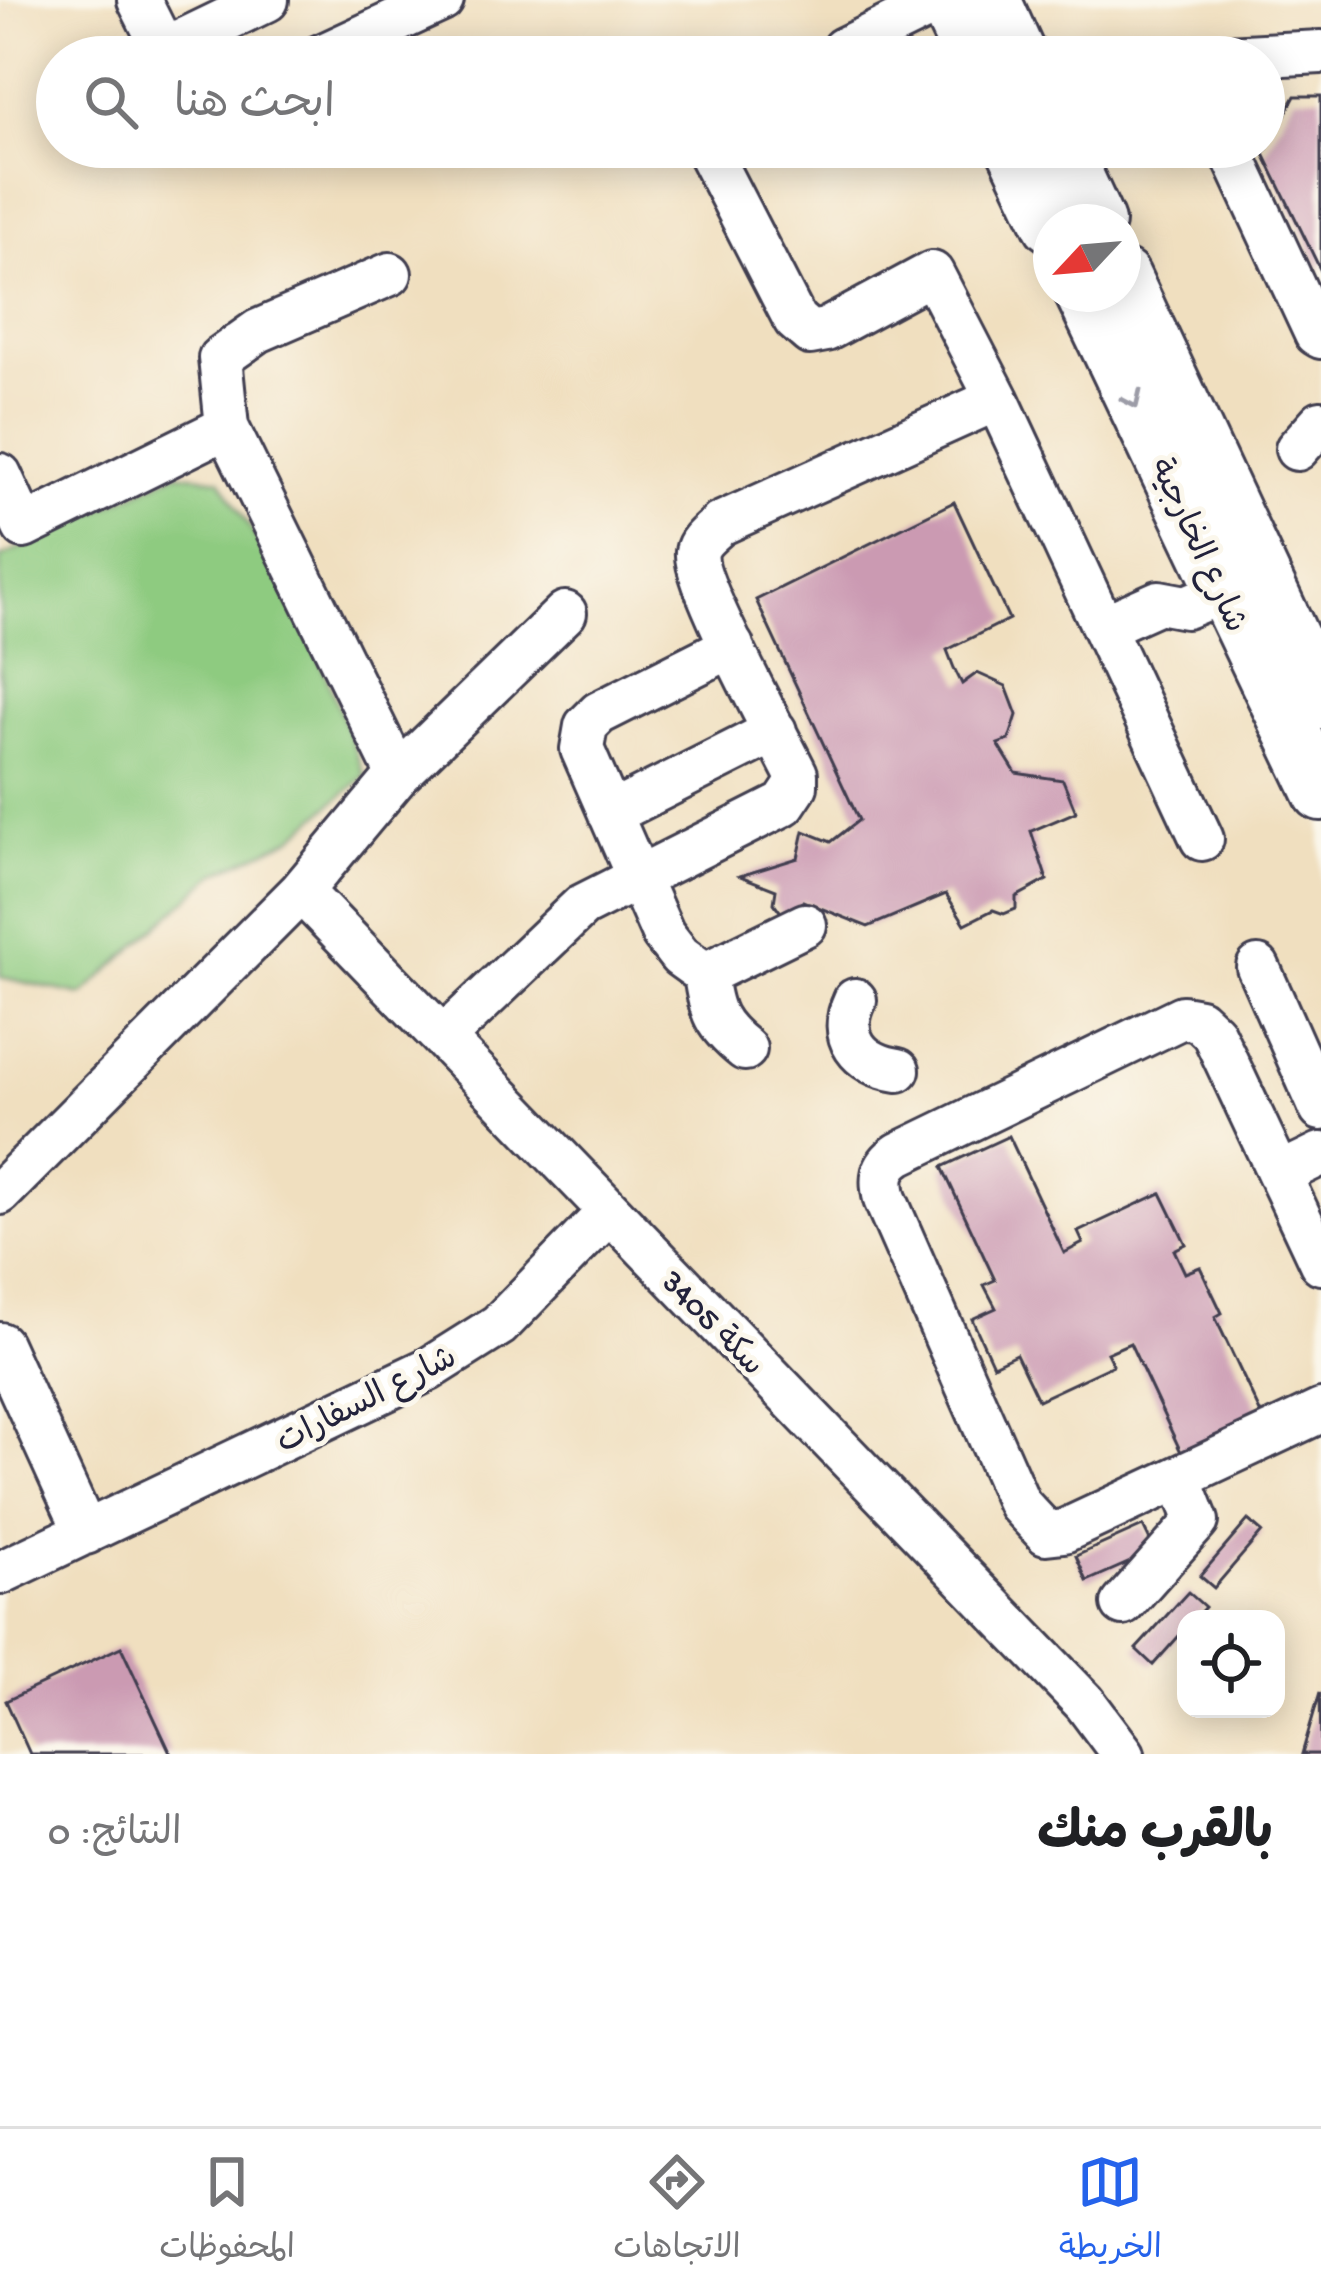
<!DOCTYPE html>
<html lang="ar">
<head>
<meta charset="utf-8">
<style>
	body { margin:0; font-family:"Gochi Hand","Playpen Sans Arabic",sans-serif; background:#f2f2f2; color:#202124; direction:rtl }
	.controls { position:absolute; right:36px; bottom:36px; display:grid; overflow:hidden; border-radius:24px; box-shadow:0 6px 30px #0003 }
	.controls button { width:108px; height:108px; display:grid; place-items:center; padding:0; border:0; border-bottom:3px solid #e0e0e0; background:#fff; color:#202124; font:60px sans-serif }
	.compass { position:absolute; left:1033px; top:204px; width:108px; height:108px; border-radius:50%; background:#fff; box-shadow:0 6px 30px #0003; rotate:244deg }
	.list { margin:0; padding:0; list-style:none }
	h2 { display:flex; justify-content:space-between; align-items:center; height:156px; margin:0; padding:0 48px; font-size:51px }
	h2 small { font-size:39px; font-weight:400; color:#757577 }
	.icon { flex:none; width:66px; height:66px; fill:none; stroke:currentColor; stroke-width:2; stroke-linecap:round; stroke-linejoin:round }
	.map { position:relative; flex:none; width:1321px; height:1754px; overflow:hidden; direction:ltr }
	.search { position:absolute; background:#fff; box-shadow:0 6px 30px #0003; left:36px; right:36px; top:36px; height:132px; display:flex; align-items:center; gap:30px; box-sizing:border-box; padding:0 42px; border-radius:66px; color:#757577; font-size:45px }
	.sheet { height:372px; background:#fff }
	nav { display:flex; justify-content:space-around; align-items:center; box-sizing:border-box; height:168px; border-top:3px solid #e0e0e0; background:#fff; font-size:33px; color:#757577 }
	nav a { display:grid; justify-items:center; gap:6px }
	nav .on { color:#2563eb }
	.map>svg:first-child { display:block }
	.green { fill:#8ecb80; stroke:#58765e; stroke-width:3 }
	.building { fill:#cb9ab2 }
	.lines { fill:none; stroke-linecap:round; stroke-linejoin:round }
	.minor-casing { stroke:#413e4f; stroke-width:48 }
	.major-casing { stroke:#413e4f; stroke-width:60 }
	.minor { stroke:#fff; stroke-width:42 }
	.major { stroke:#fff; stroke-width:54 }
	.oneway { stroke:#9c9ca7 }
	.labels { text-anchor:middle; stroke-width:10; stroke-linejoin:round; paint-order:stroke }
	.street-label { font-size:33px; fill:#22223b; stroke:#fbf7ec }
</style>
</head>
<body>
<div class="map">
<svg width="1321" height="1754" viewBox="0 0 1321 1754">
	<rect width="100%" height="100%" fill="#fbf7ec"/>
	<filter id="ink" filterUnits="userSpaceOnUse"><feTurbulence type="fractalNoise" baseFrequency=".00833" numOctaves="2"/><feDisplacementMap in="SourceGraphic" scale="24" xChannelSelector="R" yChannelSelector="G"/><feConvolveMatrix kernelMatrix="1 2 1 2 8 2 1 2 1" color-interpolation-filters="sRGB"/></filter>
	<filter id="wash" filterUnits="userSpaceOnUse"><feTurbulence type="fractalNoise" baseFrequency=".004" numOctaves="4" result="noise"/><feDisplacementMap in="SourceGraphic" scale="48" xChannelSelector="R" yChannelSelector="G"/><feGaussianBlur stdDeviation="2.7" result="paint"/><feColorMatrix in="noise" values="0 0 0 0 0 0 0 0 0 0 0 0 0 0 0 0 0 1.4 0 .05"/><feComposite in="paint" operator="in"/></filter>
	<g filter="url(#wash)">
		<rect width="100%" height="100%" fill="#f0dfbf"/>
		<path class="green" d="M177 473 220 479 300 609 365 776 292 838 215 874 82 995 0 977V558Z"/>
		<g id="blocks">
			<path class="building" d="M1295 96H1321V271L1264 154Z
				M954 502 1009 619 947 650 954 668 962 684 977 673 1006 686 1017 715 1009 740 998 744 1016 773 1063 780 1076 812 1031 831 1047 880 1016 897V909L1004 914 993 910 965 924 946 894 868 927 803 901 793 915 782 914 774 903 776 890 740 876 798 858 804 831 831 842 859 820 756 600Z
				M1009 1136 1064 1253 1083 1243 1078 1232 1161 1193 1186 1244 1174 1250 1185 1273 1200 1267 1222 1313 1215 1317 1268 1429 1188 1467 1130 1343 1107 1353 1113 1365 1038 1400 1016 1354 993 1365 972 1319 996 1308 984 1285 995 1280 942 1167Z
				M1248 1520 1262 1532 1214 1588 1200 1576Z
				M1143 1526 1155 1551 1087 1581 1076 1556Z
				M1188 1592 1205 1607 1194 1619H1186V1628L1153 1665 1136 1649Z
				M121 1647 171 1754H30L6 1701Z
				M1320 1692 1321 1754H1302Z"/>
		</g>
	</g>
	<g filter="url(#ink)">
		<use href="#blocks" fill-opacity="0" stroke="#413e4f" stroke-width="3"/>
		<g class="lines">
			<g class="minor-casing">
				<path id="minor" d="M139 0 164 50
					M843 49 943 0
					M149 57 267 0
					M319 57 442 0
					M1226 57 1321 52
					M706 147 795 320 810 333 826 330 932 273 997 399 1202 839
					M1229 147 1316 334 1321 337
					M227 427 220 358 258 331 390 274
					M1297 449 1321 422
					M0 475 24 527 227 427 398 775
					M1103 627 1159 602 1186 607 1224 591
					M732 646 599 713 586 726 582 749 663 934 680 956 705 974C710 1012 715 1025 745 1049
					M610 814 775 731
					M301 891 1085 1703 1123 1754
					M1258 967 1321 1109
					M705 974 805 925
					M855 1000C837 1038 859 1064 898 1070
					M444 1037 582 906 784 804 796 786V774C779 739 692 580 697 552 699 540 712 532 720 524L997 399
					M1282 1173 1321 1154
					M0 1193 301 891 398 775 565 613
					M1321 1263 1213 1033 1199 1020 1182 1017 899 1154C881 1166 880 1179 885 1199L1019 1504 1046 1533 1064 1531 1321 1411
					M0 1344 86 1533
					M0 1573 429 1369 499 1325 609 1212
					M1123 1604 1197 1521 1180 1478"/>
			</g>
			<g class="major-casing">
				<path id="major" d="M945 0 972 57
					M993 0 1019 57
					M1014 147 1051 225
					M1062 147 1097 222
					M1123 277 1321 701
					M1083 294 1321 793"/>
			</g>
			<use href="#minor" class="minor"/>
			<use href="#major" class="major"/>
		</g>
		<defs><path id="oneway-chevron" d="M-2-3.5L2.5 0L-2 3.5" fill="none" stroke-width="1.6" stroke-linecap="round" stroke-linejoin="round" transform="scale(3)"/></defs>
		<use class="oneway" href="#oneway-chevron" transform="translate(1133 400) rotate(65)"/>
	</g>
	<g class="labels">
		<g class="street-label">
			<text transform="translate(1201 544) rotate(65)" y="12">شارع الخارجية</text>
			<text transform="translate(715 1321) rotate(46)" y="12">سكة 3405</text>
			<text transform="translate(365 1397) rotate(-27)" y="12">شارع السفارات</text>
		</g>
	</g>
</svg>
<div class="controls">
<button><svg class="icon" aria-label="locate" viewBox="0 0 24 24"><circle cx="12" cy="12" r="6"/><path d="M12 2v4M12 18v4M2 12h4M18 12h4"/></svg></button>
</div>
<svg class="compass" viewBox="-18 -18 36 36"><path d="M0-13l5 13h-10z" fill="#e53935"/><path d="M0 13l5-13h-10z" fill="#757577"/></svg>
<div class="search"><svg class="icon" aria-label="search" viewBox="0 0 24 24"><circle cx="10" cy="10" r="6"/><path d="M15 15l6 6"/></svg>ابحث هنا</div>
</div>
<section class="sheet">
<h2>بالقرب منك<small>النتائج: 0</small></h2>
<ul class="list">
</ul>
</section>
<nav>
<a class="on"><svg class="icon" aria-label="map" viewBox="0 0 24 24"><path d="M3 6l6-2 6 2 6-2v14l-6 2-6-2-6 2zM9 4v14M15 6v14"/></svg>الخريطة</a>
<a><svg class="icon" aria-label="directions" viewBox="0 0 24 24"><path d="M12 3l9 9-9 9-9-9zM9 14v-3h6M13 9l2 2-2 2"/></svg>الاتجاهات</a>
<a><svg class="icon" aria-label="saved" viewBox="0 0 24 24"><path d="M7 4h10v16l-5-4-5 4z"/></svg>المحفوظات</a>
</nav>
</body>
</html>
